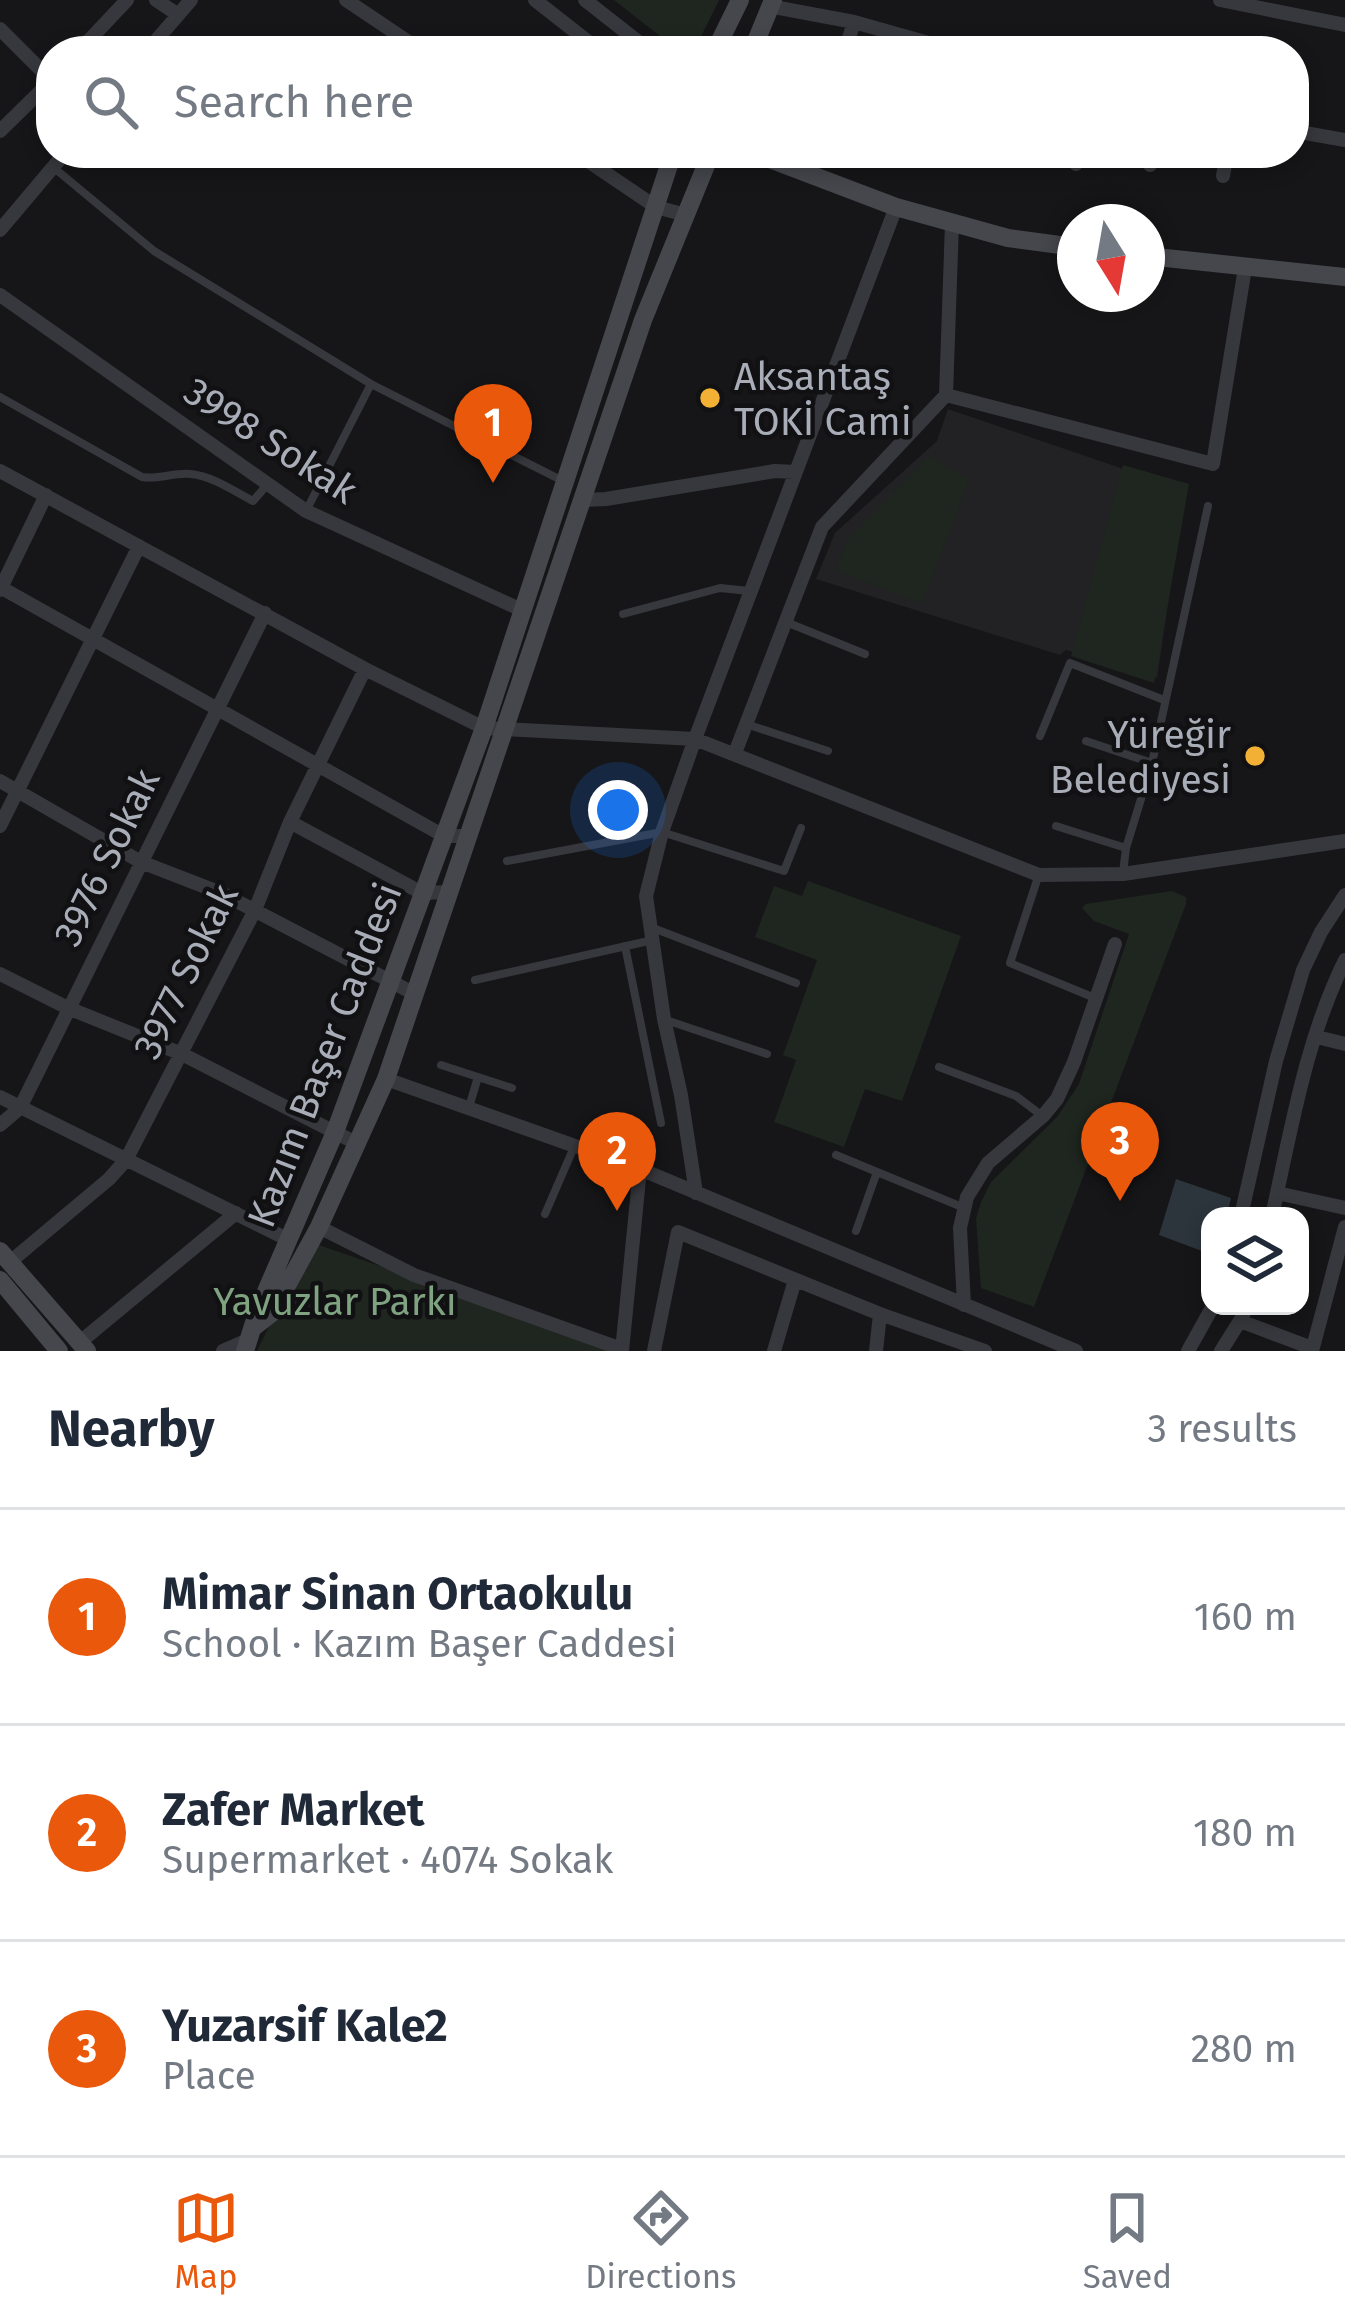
<!DOCTYPE html>
<html lang="en">
<head>
<meta charset="utf-8">
<style>
	body { margin:0; font-family:"Fira Sans",sans-serif; background:#f6f6f7; color:#1f2937 }
	.controls { position:absolute; right:36px; bottom:36px; display:grid; overflow:hidden; border-radius:24px; box-shadow:0 6px 18px #0003 }
	.controls button { width:108px; height:108px; display:grid; place-items:center; padding:0; border:0; border-bottom:3px solid #e0e1e3; background:#fff; color:#1f2937; font:60px sans-serif }
	.compass { position:absolute; left:1057px; top:204px; width:108px; height:108px; border-radius:50%; background:#fff; box-shadow:0 6px 18px #0003; rotate:169deg }
	.you { position:absolute; left:618px; top:810px; width:42px; height:42px; margin:-30px; border:9px solid #fff; border-radius:50%; background:#1a73e8; box-shadow:0 0 0 18px #1a73e833 }
	.badge { display:grid; place-items:center; width:78px; height:78px; border-radius:50%; background:#ea580c; color:#fff; font-size:39px; font-weight:700 }
	.pin { position:absolute; translate:-50% -99px; filter:drop-shadow(0 3px 6px #0008) }
	.pin::after { content:''; position:absolute; top:63px; width:42px; height:36px; background:inherit; clip-path:polygon(0 0,100% 0,50% 100%) }
	.list { margin:0; padding:0; list-style:none }
	h2 { display:flex; justify-content:space-between; align-items:center; height:156px; margin:0; padding:0 48px; font-size:51px }
	h2 small { font-size:39px; font-weight:400; color:#747a83 }
	.list li { display:grid; grid-template-columns:78px 1fr auto; gap:36px; align-items:center; box-sizing:border-box; height:216px; padding:0 48px; border-top:3px solid #e0e1e3 }
	.list b { display:block; font-size:45px; white-space:nowrap }
	.list p { margin:0; font-size:39px; white-space:nowrap; color:#747a83 }
	.list em { font-size:39px; font-style:normal; color:#747a83 }
	.icon { flex:none; width:66px; height:66px; fill:none; stroke:currentColor; stroke-width:2; stroke-linecap:round; stroke-linejoin:round }
	.map { position:relative; flex:none; width:1345px; height:1351px; overflow:hidden }
	.search { position:absolute; background:#fff; box-shadow:0 6px 18px #0003; left:36px; right:36px; top:36px; height:132px; display:flex; align-items:center; gap:30px; box-sizing:border-box; padding:0 42px; border-radius:48px; color:#747a83; font-size:45px }
	.sheet { height:804px; background:#fff }
	nav { display:flex; justify-content:space-around; align-items:center; box-sizing:border-box; height:168px; border-top:3px solid #e0e1e3; background:#fff; font-size:33px; color:#747a83 }
	nav a { display:grid; justify-items:center; gap:6px }
	nav .on { color:#ea580c }
	.map>svg:first-child { display:block }
	.built { fill:#222225 }
	.green { fill:#1e261f }
	.water { fill:#2c353c }
	.lines { fill:none; stroke-linecap:round; stroke-linejoin:round }
	.service { stroke:#37383d; stroke-width:8 }
	.minor { stroke:#37383d; stroke-width:14 }
	.secondary { stroke:#45474d; stroke-width:18 }
	.poi-dot { fill:#f2b134; stroke:#111113; stroke-width:4.5 }
	.labels { text-anchor:middle; stroke-width:9; stroke-linejoin:round; paint-order:stroke }
	.poi-label { font-size:39px; fill:#a8adb8; stroke:#111113; text-anchor:start }
	.street-label { font-size:39px; fill:#a8adb8; stroke:#111113 }
	.park-label { font-size:39px; fill:#7fa381; stroke:#111113 }
</style>
</head>
<body>
<div class="map">
<svg width="1345" height="1351" viewBox="0 0 1345 1351">
	<rect width="100%" height="100%" fill="#161618"/>
	<path class="built" d="M948 409 1185 490 1157 678 1066 650 1060 655 816 579 835 533 937 441Z"/>
	<path class="green" d="M614 0H719L694 51H679Z
		M929 456 969 480 922 604 835 570 849 538Z
		M1123 465 1189 484 1154 683 1071 656Z
		M808 881 961 936 902 1101 865 1089 844 1147 774 1122 796 1060 783 1055 817 960 755 937 774 886 802 896Z
		M1172 891 1186 897V904L1034 1307 981 1288 976 1219 981 1202 991 1182 1057 1117 1079 1084 1129 934 1094 921 1082 908 1086 904Z
		M310 1242 622 1349V1351H257Z"/>
	<path class="water" d="M1176 1179 1231 1198 1227 1216H1210V1254L1159 1235Z"/>
	<g class="lines">
		<path class="service" d="M53 167 154 251 371 384 565 482
			M0 397 142 477C159 480 174 472 191 474 212 476 234 491 253 501L267 485
			M306 511 371 384
			M623 614 720 588 749 591
			M786 622 865 654
			M746 724 828 751
			M1040 736 1070 663 1164 700
			M1086 741 1152 763
			M1056 826 1126 848
			M507 861 662 832 784 871 801 828
			M1123 873 1126 848 1152 763 1208 506
			M1038 877 1010 963 1095 998
			M653 928 796 983
			M625 946 661 1123
			M475 980 653 940
			M666 1020 767 1054
			M441 1065 512 1088
			M939 1067 1016 1096 1041 1115
			M469 1107 478 1077
			M836 1155 962 1207
			M545 1214 574 1147
			M856 1231 877 1172"/>
		<path class="minor" d="M156 0 177 14
			M346 0 422 51
			M535 0 600 51
			M585 0 650 51
			M1220 0 1345 25
			M769 6 854 22 957 51
			M0 29 51 80
			M79 51 127 0
			M147 51 191 0
			M845 51 854 22
			M0 131 51 81
			M1294 131 1345 140
			M576 153 656 207 686 215
			M982 160 983 153
			M1076 164 1078 153
			M1150 165 1152 153
			M1223 176 1227 153
			M0 230 65 153
			M0 295 306 511 524 611
			M946 395 1213 464 1245 268
			M0 471 365 669 484 728 695 739 1039 875 1123 874 1345 841
			M583 500 606 499 775 471 795 472
			M0 587 444 836H469
			M0 590 46 495
			M735 753 822 527 946 395 952 223
			M0 781 141 862 221 893 415 994
			M290 822 422 893 450 892
			M0 826 139 546
			M0 974 68 1008 182 1054 356 1143
			M1317 1037 1345 1044
			M386 1079 640 1169 1076 1351
			M0 1097 289 1240
			M0 1125 20 1108 265 613
			M696 1193 681 1095 664 1019 646 896 662 832 695 739 896 207
			M1277 1193 1345 1208
			M1241 1216 1276 1061 1303 970 1321 932 1345 895
			M1272 1216C1291 1130 1306 1039 1345 960
			M319 1227 414 1275 622 1349
			M10 1262 109 1179 126 1160 255 910 290 822 365 669
			M964 1305 960 1228 967 1197 988 1163 1043 1116 1057 1099 1074 1062 1115 944
			M1240 1321 1312 1348
			M79 1343 236 1213
			M223 1351 248 1340
			M622 1351 640 1169
			M654 1351 678 1232 880 1314 985 1351
			M774 1351 795 1280
			M876 1351 880 1314
			M1188 1351 1213 1306
			M1221 1351 1243 1316 1246 1306
			M1312 1351 1345 1227"/>
		<path class="secondary" d="M715 51 740 0
			M752 51 773 0
			M754 153 896 207 1008 238 1075 247
			M1147 256 1345 277
			M0 1251 87 1351
			M0 1280 59 1351
			M254 1327 272 1313 319 1227 386 1079 643 320 711 153
			M245 1351 258 1310 335 1132 484 728 673 153"/>
	</g>
	<g class="poi-dot">
		<circle cx="710" cy="398" r="12"/>
		<circle cx="1255" cy="756" r="12"/>
	</g>
	<g class="labels">
		<g class="poi-label">
			<text x="734" y="390">Aksantaş<tspan x="734" dy="45">TOKİ Cami</tspan></text>
			<text x="1231" y="748" text-anchor="end">Yüreğir<tspan x="1231" dy="45">Belediyesi</tspan></text>
		</g>
		<g class="street-label">
			<text transform="translate(271 440) rotate(33)" y="14">3998 Sokak</text>
			<text transform="translate(106 857) rotate(-64)" y="14">3976 Sokak</text>
			<text transform="translate(185 971) rotate(-64)" y="14">3977 Sokak</text>
			<text transform="translate(324 1055) rotate(-69)" y="14">Kazım Başer Caddesi</text>
		</g>
		<g class="park-label">
			<text x="335" y="1315">Yavuzlar Parkı</text>
		</g>
	</g>
</svg>
<div class="controls">
<button><svg class="icon" aria-label="layers" viewBox="0 0 24 24"><path d="M12 4l9 5-9 5-9-5zM3 14l9 5 9-5"/></svg></button>
</div>
<svg class="compass" viewBox="-18 -18 36 36"><path d="M0-13l5 13h-10z" fill="#e53935"/><path d="M0 13l5-13h-10z" fill="#747a83"/></svg>
<div class="you"></div>
<div class="pin badge" style="left:493px;top:483px">1</div>
<div class="pin badge" style="left:617px;top:1211px">2</div>
<div class="pin badge" style="left:1120px;top:1201px">3</div>
<div class="search"><svg class="icon" aria-label="search" viewBox="0 0 24 24"><circle cx="10" cy="10" r="6"/><path d="M15 15l6 6"/></svg>Search here</div>
</div>
<section class="sheet">
<h2>Nearby<small>3 results</small></h2>
<ul class="list">
<li><span class="badge">1</span><div><b>Mimar Sinan Ortaokulu</b><p>School · Kazım Başer Caddesi</p></div><em>160 m</em></li>
<li><span class="badge">2</span><div><b>Zafer Market</b><p>Supermarket · 4074 Sokak</p></div><em>180 m</em></li>
<li><span class="badge">3</span><div><b>Yuzarsif Kale2</b><p>Place</p></div><em>280 m</em></li>
</ul>
</section>
<nav>
<a class="on"><svg class="icon" aria-label="map" viewBox="0 0 24 24"><path d="M3 6l6-2 6 2 6-2v14l-6 2-6-2-6 2zM9 4v14M15 6v14"/></svg>Map</a>
<a><svg class="icon" aria-label="directions" viewBox="0 0 24 24"><path d="M12 3l9 9-9 9-9-9zM9 14v-3h6M13 9l2 2-2 2"/></svg>Directions</a>
<a><svg class="icon" aria-label="saved" viewBox="0 0 24 24"><path d="M7 4h10v16l-5-4-5 4z"/></svg>Saved</a>
</nav>
</body>
</html>
